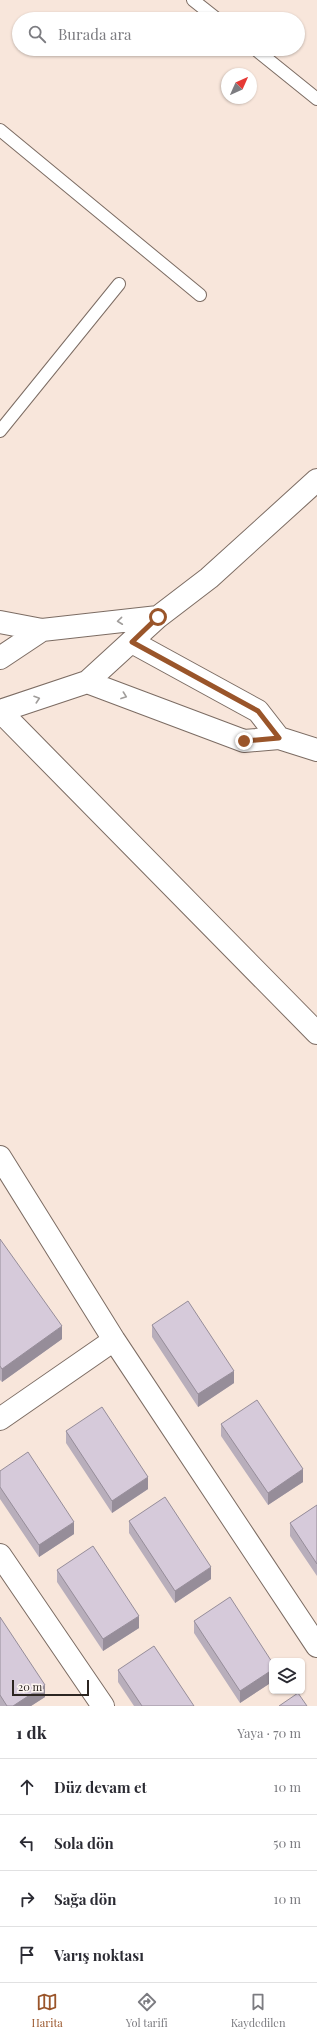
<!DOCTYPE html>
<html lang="tr">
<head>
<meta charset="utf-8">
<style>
	body { margin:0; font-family:"Playfair Display",serif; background:#f2f2f3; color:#2b2b33 }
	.controls { position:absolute; right:12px; bottom:12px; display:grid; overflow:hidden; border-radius:6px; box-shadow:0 1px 3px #0004 }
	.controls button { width:36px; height:36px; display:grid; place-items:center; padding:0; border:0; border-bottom:1px solid #e1e1e2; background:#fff; color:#2b2b33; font:20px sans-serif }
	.compass { position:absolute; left:221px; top:68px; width:36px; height:36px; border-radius:50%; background:#fff; box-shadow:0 1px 3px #0004; rotate:45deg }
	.scale { position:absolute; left:12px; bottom:10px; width:77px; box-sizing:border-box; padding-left:4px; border:2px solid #2c2521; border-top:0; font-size:11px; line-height:14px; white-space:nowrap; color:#2c2521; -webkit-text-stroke:3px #fdf5f1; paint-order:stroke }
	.stop { position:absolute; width:12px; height:12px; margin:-9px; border:3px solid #9a552a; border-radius:50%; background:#fff }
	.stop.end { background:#9a552a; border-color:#fff; box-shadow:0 1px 4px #0008 }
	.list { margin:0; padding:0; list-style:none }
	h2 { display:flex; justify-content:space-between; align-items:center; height:52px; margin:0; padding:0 16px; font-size:17px }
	h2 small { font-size:13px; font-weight:400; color:#7c7c81 }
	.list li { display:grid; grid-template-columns:26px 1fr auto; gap:12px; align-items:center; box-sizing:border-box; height:56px; padding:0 16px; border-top:1px solid #e1e1e2 }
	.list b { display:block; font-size:15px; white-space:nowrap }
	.list em { font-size:13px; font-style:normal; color:#7c7c81 }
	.icon { flex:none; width:22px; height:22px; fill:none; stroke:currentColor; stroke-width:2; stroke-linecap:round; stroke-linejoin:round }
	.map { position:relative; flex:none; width:317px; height:1706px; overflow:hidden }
	.search { position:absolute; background:#fff; box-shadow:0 1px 3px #0004; left:12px; right:12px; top:12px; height:44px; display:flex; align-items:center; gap:10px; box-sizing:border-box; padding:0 14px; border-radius:22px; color:#7c7c81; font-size:15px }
	.sheet { height:276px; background:#fff }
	nav { display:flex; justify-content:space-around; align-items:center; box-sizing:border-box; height:56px; border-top:1px solid #e1e1e2; background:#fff; font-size:11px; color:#7c7c81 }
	nav a { display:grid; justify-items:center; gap:2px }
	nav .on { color:#9a552a }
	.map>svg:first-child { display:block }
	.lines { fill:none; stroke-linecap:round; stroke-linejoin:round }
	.service-casing { stroke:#7c6c63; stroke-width:14 }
	.minor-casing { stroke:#7c6c63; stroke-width:24 }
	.tertiary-casing { stroke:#7c6c63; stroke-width:24 }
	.service { stroke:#fff; stroke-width:12 }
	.minor { stroke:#fff; stroke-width:22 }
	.tertiary { stroke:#fff; stroke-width:22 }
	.wall { fill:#b8aebb }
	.shaded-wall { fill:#968d99 }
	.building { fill:#d6cada; stroke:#968d99 }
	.oneway { stroke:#a09d9b }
	.route { stroke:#9a552a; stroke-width:5 }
</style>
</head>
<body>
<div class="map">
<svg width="317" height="1706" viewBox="0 0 317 1706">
	<rect width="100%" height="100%" fill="#f8e6db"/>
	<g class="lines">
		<g class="service-casing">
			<path id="service" d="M193 0 217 19
				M255 49 317 99
				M0 130 200 295
				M0 431 119 284"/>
		</g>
		<g class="minor-casing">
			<path id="minor" d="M0 711 317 1033
				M0 1157 114 1340 317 1646
				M0 1419 114 1340
				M0 1555 103 1706"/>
		</g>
		<g class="tertiary-casing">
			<path id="tertiary" d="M0 622 42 630
				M132 642 258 711 279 738
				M0 658 42 630 158 617
				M87 682 244 741 279 738 317 750
				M0 711 87 682 158 617 209 578 317 480"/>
		</g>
		<use href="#service" class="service"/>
		<use href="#minor" class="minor"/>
		<use href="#tertiary" class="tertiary"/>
	</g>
	<path class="wall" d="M0 1239 62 1339 2 1382 0 1380Z
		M152 1325 234 1383 198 1407 152 1337Z
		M221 1424 303 1482 268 1505 221 1436Z
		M66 1431 148 1489 112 1513 66 1443Z
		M0 1471 74 1534 39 1557 0 1499Z
		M317 1505V1576L290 1536V1523Z
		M129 1521 211 1579 175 1603 129 1533Z
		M57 1570 139 1628 103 1651 57 1582Z
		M0 1617 45 1697 31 1706H0Z
		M194 1621 272 1662V1682L240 1703 194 1633Z
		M118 1670 194 1706H134L118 1682Z"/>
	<path class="shaded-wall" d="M62 1326V1339L2 1382V1369Z
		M234 1371V1383L198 1407V1394Z
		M303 1469V1482L268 1505V1493Z
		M148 1477V1489L112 1513V1501Z
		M74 1522V1534L39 1557V1545Z
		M211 1567V1579L175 1603V1591Z
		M139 1616V1628L103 1651V1639Z
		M272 1670V1682L240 1703V1691Z
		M45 1685V1697L31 1706H13Z"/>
	<path class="building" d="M0 1239 62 1326 2 1369 0 1366Z
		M188 1301 234 1371 198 1394 152 1325Z
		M257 1400 303 1469 268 1493 221 1424Z
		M102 1407 148 1477 112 1501 66 1431Z
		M28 1452 74 1522 39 1545 0 1487V1471Z
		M165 1497 211 1567 175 1591 129 1521Z
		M317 1505V1564L290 1523Z
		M93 1546 139 1616 103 1639 57 1570Z
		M230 1597 272 1662V1670L240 1691 194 1621Z
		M0 1617 45 1685 13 1706H7L0 1695Z
		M154 1646 194 1706H142L118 1670Z
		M298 1693 307 1706H279Z"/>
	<defs><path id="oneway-chevron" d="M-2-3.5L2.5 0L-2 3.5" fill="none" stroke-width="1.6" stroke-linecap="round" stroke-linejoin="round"/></defs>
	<g class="oneway">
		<use href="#oneway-chevron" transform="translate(120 621) rotate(174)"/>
		<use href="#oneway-chevron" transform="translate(124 696) rotate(20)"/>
		<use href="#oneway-chevron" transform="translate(37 699) rotate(-18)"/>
	</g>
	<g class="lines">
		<path class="route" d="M158 617 132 642 258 711 279 738 244 741"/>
	</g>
</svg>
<div class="controls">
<button><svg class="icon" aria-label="layers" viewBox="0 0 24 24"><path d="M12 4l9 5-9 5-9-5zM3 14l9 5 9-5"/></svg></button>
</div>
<svg class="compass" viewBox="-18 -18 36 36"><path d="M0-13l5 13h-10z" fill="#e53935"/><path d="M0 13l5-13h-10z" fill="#7c7c81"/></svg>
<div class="scale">20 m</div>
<div class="stop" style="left:158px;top:617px"></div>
<div class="stop end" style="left:244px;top:741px"></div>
<div class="search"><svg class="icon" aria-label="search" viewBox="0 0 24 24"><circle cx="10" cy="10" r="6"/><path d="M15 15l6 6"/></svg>Burada ara</div>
</div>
<section class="sheet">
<h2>1 dk<small>Yaya · 70 m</small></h2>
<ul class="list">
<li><svg class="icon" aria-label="ahead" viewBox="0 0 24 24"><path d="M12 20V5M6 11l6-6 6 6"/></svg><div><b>Düz devam et</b></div><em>10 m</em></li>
<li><svg class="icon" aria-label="left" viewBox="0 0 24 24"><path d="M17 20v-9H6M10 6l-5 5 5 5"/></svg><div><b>Sola dön</b></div><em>50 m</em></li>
<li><svg class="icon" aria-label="right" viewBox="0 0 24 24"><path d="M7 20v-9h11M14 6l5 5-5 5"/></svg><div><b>Sağa dön</b></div><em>10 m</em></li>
<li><svg class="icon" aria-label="arrive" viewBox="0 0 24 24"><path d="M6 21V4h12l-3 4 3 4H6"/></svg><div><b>Varış noktası</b></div></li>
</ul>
</section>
<nav>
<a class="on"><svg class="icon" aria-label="map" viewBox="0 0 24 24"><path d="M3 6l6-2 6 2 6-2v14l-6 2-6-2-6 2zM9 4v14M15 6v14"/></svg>Harita</a>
<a><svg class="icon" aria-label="directions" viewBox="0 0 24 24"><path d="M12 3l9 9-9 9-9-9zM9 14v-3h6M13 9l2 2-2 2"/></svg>Yol tarifi</a>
<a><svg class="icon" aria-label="saved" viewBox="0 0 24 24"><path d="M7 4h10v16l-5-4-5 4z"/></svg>Kaydedilen</a>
</nav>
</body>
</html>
